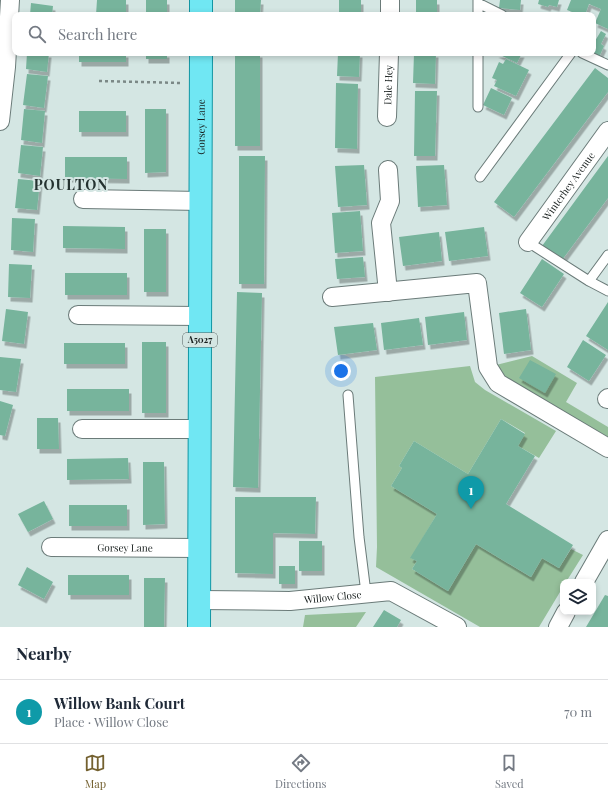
<!DOCTYPE html>
<html lang="en">
<head>
<meta charset="utf-8">
<style>
	body { margin:0; font-family:"Playfair Display",serif; background:#f6f6f7; color:#1f2937 }
	.controls { position:absolute; right:12px; bottom:12px; display:grid; overflow:hidden; border-radius:8px; box-shadow:0 2px 6px #0003 }
	.controls button { width:36px; height:36px; display:grid; place-items:center; padding:0; border:0; border-bottom:1px solid #e0e1e3; background:#fff; color:#1f2937; font:20px sans-serif }
	.you { position:absolute; left:341px; top:371px; width:14px; height:14px; margin:-10px; border:3px solid #fff; border-radius:50%; background:#1a73e8; box-shadow:0 0 0 6px #1a73e833 }
	.badge { display:grid; place-items:center; width:26px; height:26px; border-radius:50%; background:#746130; color:#fff; font-size:13px; font-weight:700 }
	.pin { position:absolute; translate:-50% -33px; filter:drop-shadow(0 1px 2px #0008) }
	.pin::after { content:''; position:absolute; top:21px; width:14px; height:12px; background:inherit; clip-path:polygon(0 0,100% 0,50% 100%) }
	.list { margin:0; padding:0; list-style:none }
	h2 { display:flex; justify-content:space-between; align-items:center; height:52px; margin:0; padding:0 16px; font-size:17px }
	h2 small { font-size:13px; font-weight:400; color:#747a83 }
	.list li { display:grid; grid-template-columns:26px 1fr auto; gap:12px; align-items:center; box-sizing:border-box; height:64px; padding:0 16px; border-top:1px solid #e0e1e3 }
	.list b { display:block; font-size:15px; white-space:nowrap }
	.list p { margin:0; font-size:13px; white-space:nowrap; color:#747a83 }
	.list em { font-size:13px; font-style:normal; color:#747a83 }
	.icon { flex:none; width:22px; height:22px; fill:none; stroke:currentColor; stroke-width:2; stroke-linecap:round; stroke-linejoin:round }
	.map { position:relative; flex:none; width:608px; height:627px; overflow:hidden }
	.search { position:absolute; background:#fff; box-shadow:0 2px 6px #0003; left:12px; right:12px; top:12px; height:44px; display:flex; align-items:center; gap:10px; box-sizing:border-box; padding:0 14px; border-radius:8px; color:#747a83; font-size:15px }
	.sheet { height:116px; background:#fff }
	nav { display:flex; justify-content:space-around; align-items:center; box-sizing:border-box; height:56px; border-top:1px solid #e0e1e3; background:#fff; font-size:11px; color:#747a83 }
	nav a { display:grid; justify-items:center; gap:2px }
	nav .on { color:#746130 }
	.map>svg:first-child { display:block }
	.green { fill:#95bf9a }
	.building { fill:#77b49c; filter:url(#shadow) }
	.lines { fill:none; stroke-linecap:round; stroke-linejoin:round }
	.lane-casing { stroke:#6b7b79; stroke-width:11 }
	.street-casing { stroke:#6b7b79; stroke-width:20 }
	.primary-casing { stroke:#1396a3; stroke-width:24 }
	.path { stroke:#7b8886; stroke-width:2.5; stroke-dasharray:3 3; stroke-linecap:butt }
	.lane { stroke:#fff; stroke-width:9 }
	.street { stroke:#fff; stroke-width:18 }
	.primary { stroke:#70e7f3; stroke-width:22 }
	.labels { text-anchor:middle; stroke-width:4; stroke-linejoin:round; paint-order:stroke }
	.shield { fill:#d4e6e3; stroke:#4f5958; stroke-width:1 }
	.shield-label { font-size:9px; font-weight:bold; fill:#161d1c }
	.street-label { font-size:10px; fill:#161d1c; stroke:#d4e6e3 }
	.district-label { font-size:14px; font-weight:bold; letter-spacing:1px; fill:#243230; stroke:#d4e6e3 }
</style>
</head>
<body>
<div class="map">
<svg width="608" height="627" viewBox="0 0 608 627">
	<defs>
		<filter id="shadow"><feDropShadow dx="2.5" dy="4.5" stdDeviation="0" flood-color="#0004"/></filter>
	</defs>
	<rect width="100%" height="100%" fill="#d4e6e3"/>
	<path class="green" d="M532 356 577 383 566 402 608 427V437L504 378 496 365Z
		M470 366 475 382 485 390 556 431 539 458 518 446 525 433 501 419 468 474 414 441 399 466 402 468 391 486 437 514 411 558 417 561 412 569 448 591 476 544 531 577 542 558 559 568 571 549 583 555 566 582H563V587L539 627H480L376 567 377 547 375 377Z
		M366 612 356 627H303L305 615Z"/>
	<path class="building" d="M97 0H126V15H96Z
		M146 0H167V15H146Z
		M235 0H261L260 15H235Z
		M339 0H361V15H339Z
		M416 0H437V15H416Z
		M500 0H521L520 10 499 8Z
		M539 0H559L557 7 549 5 548 7 538 4Z
		M571 0H608V29L595 23 601 9 589 4 585 15H580L567 10Z
		M31 3 53 6 52 15H30Z
		M601 31 606 34 601 44 604 46 599 57 593 54V40L595 41Z
		M27 53H49L47 72 26 69Z
		M79 53H126V62H79Z
		M146 53H167V59H146Z
		M235 53H260V146H235Z
		M338 53H360L359 77 337 76Z
		M414 53H436L435 84 413 83Z
		M496 53H522L517 63Z
		M506 59 529 70 516 96 494 86 497 80 492 78 499 62 503 64Z
		M595 68 608 78V92L514 217 494 202Z
		M27 74 48 76 44 108 23 105Z
		M336 83 358 84 357 149 335 148Z
		M491 88 512 98 504 115 483 105Z
		M415 91H437L435 156H414Z
		M24 109 45 111 42 143 21 140Z
		M145 109H166V172L145 173Z
		M79 111H126V132H79Z
		M21 145 43 147 40 176 18 173Z
		M239 156H265L264 284H239Z
		M608 156V198L562 260 542 246Z
		M65 157H127V179L65 178Z
		M364 165 367 205 338 207 335 166Z
		M444 165 447 205 418 207 416 166Z
		M18 179 40 181 37 210 15 208Z
		M360 211 363 251 335 253 332 213Z
		M12 218 35 219 33 252 11 250Z
		M63 226 125 227V249L63 248Z
		M484 227 488 256 449 261 445 232Z
		M144 229H166V292H144Z
		M439 232 442 261 403 266 399 237Z
		M363 257 365 277 337 279 335 259Z
		M542 259 564 274 542 307 520 293Z
		M9 264 32 265 30 298 8 297Z
		M65 273H127V295H65Z
		M237 292 262 293 258 488 233 487Z
		M608 302V350L586 336Z
		M6 309 28 312 24 344 2 341Z
		M526 309 531 350 504 354 499 313Z
		M464 312 467 340 428 345 425 317Z
		M419 318 423 345 384 350 381 323Z
		M373 323 377 350 338 355 334 327Z
		M583 340 606 355 589 381 567 367Z
		M142 342H166V413H142Z
		M64 343H125V364H64Z
		M0 357 21 359 16 392 0 390Z
		M530 360 556 374 545 393 519 378Z
		M67 389H129V411H67Z
		M0 401 13 405 5 436 0 435Z
		M37 418H58L59 449H37Z
		M501 419 525 434 518 446 535 456 506 504 573 545 559 568 542 558 531 577 476 544 448 591 412 569 417 561 410 558 437 514 391 486 402 468 399 466 414 441 468 474Z
		M128 458 129 479 67 480V459Z
		M143 462H164L165 524 143 525Z
		M235 497H316L315 534 273 533V574L235 573Z
		M44 501 53 519 28 532 18 514Z
		M69 505H127V526H69Z
		M299 541H322V571H299Z
		M279 566H295V584H279Z
		M27 567 53 582 44 599 18 585Z
		M68 575H129V595H68Z
		M144 578H165L164 627H144Z
		M605 595 608 596V627H586Z
		M384 610 401 620 397 627H373Z"/>
	<g class="lines">
		<g class="lane-casing">
			<path id="lane" d="M478 0V3L502 15
				M478 3V15
				M478 53V107
				M582 53 608 65
				M480 177 571 53
				M528 242 589 281
				M608 255 589 281 608 291
				M348 395 359 537 366 593"/>
		</g>
		<g class="street-casing">
			<g id="street">
				<path d="M390 15V0"/>
				<path id="s1" d="M387 117 389 53"/>
				<path d="M0 121 6 67 10 0"/>
				<path d="M388 170 390 201 381 223 388 292"/>
				<path d="M83 199 201 201"/>
				<path id="s2" d="M528 242 608 131"/>
				<path d="M332 297 477 283 488 367 498 383 608 448"/>
				<path d="M78 315 200 316"/>
				<path d="M607 399 608 398"/>
				<path d="M82 429H200"/>
				<path id="s3" d="M51 547 199 548"/>
				<path d="M584 582 608 540"/>
				<path id="s4" d="M200 600 290 601 391 591 457 627"/>
				<path d="M558 627 566 612"/>
			</g>
		</g>
		<g class="primary-casing">
			<g id="primary">
				<path d="M201 15V0"/>
				<path id="s5" d="M199 627 201 53"/>
			</g>
		</g>
		<path class="path" d="M99 81 182 83"/>
		<use href="#lane" class="lane"/>
		<use href="#street" class="street"/>
		<use href="#primary" class="primary"/>
	</g>
	<g class="labels">
		<rect class="shield" x="183" y="333" width="34" height="14" rx="3"/>
		<g class="shield-label">
			<text x="200" y="343">A5027</text>
		</g>
		<g class="street-label">
			<text dy="4" stroke="none"><textPath href="#s1" startOffset="32">Dale Hey</textPath></text>
			<text dy="4" stroke="none"><textPath href="#s5" startOffset="500">Gorsey Lane</textPath></text>
			<text dy="4" stroke="none"><textPath href="#s2" startOffset="69">Winterhey Avenue</textPath></text>
			<text dy="4" stroke="none"><textPath href="#s3" startOffset="74">Gorsey Lane</textPath></text>
			<text dy="4" stroke="none"><textPath href="#s4" startOffset="133">Willow Close</textPath></text>
		</g>
		<g class="district-label">
			<text x="71" y="190">POULTON</text>
		</g>
	</g>
</svg>
<div class="controls">
<button><svg class="icon" aria-label="layers" viewBox="0 0 24 24"><path d="M12 4l9 5-9 5-9-5zM3 14l9 5 9-5"/></svg></button>
</div>
<div class="you"></div>
<div class="pin badge" style="left:471px;top:509px;background:#0f9aa8">1</div>
<div class="search"><svg class="icon" aria-label="search" viewBox="0 0 24 24"><circle cx="10" cy="10" r="6"/><path d="M15 15l6 6"/></svg>Search here</div>
</div>
<section class="sheet">
<h2>Nearby<small></small></h2>
<ul class="list">
<li><span class="badge" style="background:#0f9aa8">1</span><div><b>Willow Bank Court</b><p>Place · Willow Close</p></div><em>70 m</em></li>
</ul>
</section>
<nav>
<a class="on"><svg class="icon" aria-label="map" viewBox="0 0 24 24"><path d="M3 6l6-2 6 2 6-2v14l-6 2-6-2-6 2zM9 4v14M15 6v14"/></svg>Map</a>
<a><svg class="icon" aria-label="directions" viewBox="0 0 24 24"><path d="M12 3l9 9-9 9-9-9zM9 14v-3h6M13 9l2 2-2 2"/></svg>Directions</a>
<a><svg class="icon" aria-label="saved" viewBox="0 0 24 24"><path d="M7 4h10v16l-5-4-5 4z"/></svg>Saved</a>
</nav>
</body>
</html>
